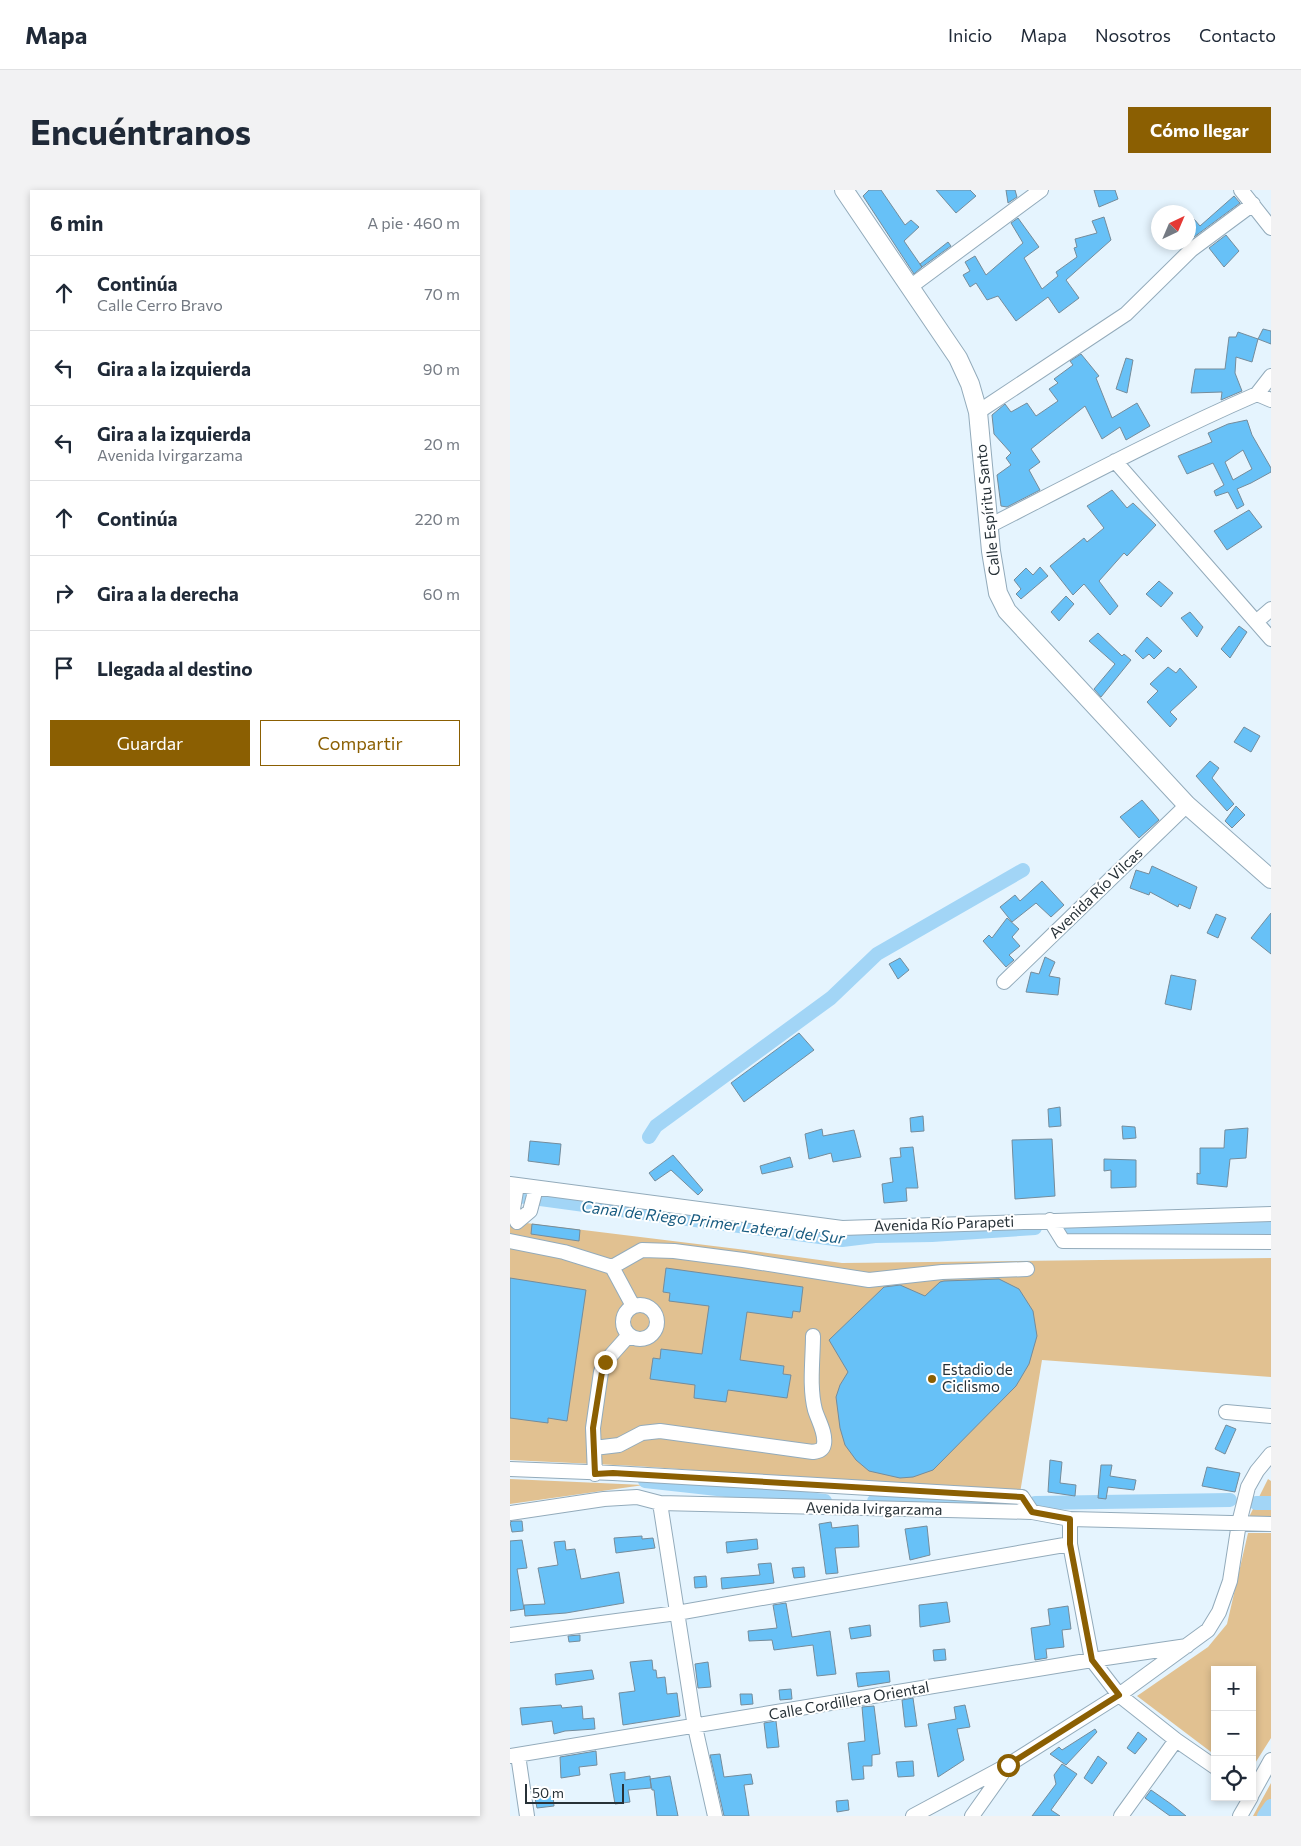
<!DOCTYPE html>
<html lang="es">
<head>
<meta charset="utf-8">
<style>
	body { margin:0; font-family:Commissioner,sans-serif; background:#f2f2f3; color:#1f2937 }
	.controls { position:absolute; right:15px; bottom:15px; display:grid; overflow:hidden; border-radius:0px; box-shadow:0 2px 8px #0003 }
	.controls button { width:45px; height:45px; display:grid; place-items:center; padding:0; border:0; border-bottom:1px solid #e0e1e3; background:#fff; color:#1f2937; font:25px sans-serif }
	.compass { position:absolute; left:641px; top:15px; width:45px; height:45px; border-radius:50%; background:#fff; box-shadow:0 2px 8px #0003; rotate:44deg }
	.scale { position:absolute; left:15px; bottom:12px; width:99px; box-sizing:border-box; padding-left:5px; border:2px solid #273137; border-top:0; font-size:14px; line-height:18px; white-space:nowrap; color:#273137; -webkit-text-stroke:4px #fff; paint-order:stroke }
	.stop { position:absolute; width:15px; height:15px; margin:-11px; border:4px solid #8b5f02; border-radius:50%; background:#fff }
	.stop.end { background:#8b5f02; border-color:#fff; box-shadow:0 1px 5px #0008 }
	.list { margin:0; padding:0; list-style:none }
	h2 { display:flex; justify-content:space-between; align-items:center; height:65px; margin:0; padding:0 20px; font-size:21px }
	h2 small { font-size:16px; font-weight:400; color:#747a83 }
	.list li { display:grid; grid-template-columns:32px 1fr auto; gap:15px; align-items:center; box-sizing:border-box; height:75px; padding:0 20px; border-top:1px solid #e0e1e3 }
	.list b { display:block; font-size:19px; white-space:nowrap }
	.list p { margin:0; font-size:16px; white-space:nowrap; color:#747a83 }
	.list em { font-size:16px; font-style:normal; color:#747a83 }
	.actions { display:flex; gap:10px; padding:15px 20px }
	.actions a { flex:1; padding:11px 0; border:1px solid #8b5f02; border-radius:0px; text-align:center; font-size:18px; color:#8b5f02 }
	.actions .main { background:#8b5f02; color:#fff }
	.icon { flex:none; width:28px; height:28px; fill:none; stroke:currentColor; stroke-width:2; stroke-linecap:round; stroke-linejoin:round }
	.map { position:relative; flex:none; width:761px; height:1626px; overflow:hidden; border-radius:0px }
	header { display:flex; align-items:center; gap:30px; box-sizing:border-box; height:70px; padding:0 25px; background:#fff; border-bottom:1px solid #e0e1e3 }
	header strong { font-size:24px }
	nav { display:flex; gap:28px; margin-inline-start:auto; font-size:18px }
	.intro { display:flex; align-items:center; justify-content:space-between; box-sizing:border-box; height:120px; padding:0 30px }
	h1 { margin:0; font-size:35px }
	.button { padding:12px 22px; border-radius:0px; background:#8b5f02; color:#fff; font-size:18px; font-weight:700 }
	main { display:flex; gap:30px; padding:0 30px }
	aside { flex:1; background:#fff; border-radius:0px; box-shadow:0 2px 8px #0003 }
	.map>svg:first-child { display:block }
	.green { fill:#e1c191 }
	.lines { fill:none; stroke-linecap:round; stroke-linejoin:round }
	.canal { stroke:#a2d5f6; stroke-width:14 }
	.building { fill:#67c1f7; stroke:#758c9b; fill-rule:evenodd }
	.minor-casing { stroke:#93abbb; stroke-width:16 }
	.major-casing { stroke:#93abbb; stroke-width:20 }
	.minor { stroke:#fff; stroke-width:14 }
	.major { stroke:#fff; stroke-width:18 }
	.route { stroke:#8b5f02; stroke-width:6 }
	.poi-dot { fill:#8b5f02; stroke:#fff; stroke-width:2 }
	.labels { text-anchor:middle; stroke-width:4; stroke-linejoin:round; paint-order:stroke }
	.street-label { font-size:15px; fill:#273137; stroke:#fff }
	.poi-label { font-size:15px; fill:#273137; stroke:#fff; text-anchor:start }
	.water-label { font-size:16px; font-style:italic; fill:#195c81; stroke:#fff }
</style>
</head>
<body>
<header>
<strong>Mapa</strong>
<nav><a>Inicio</a><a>Mapa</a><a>Nosotros</a><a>Contacto</a></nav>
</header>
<div class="intro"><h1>Encuéntranos</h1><a class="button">Cómo llegar</a></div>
<main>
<aside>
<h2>6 min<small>A pie · 460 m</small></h2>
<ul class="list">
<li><svg class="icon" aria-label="ahead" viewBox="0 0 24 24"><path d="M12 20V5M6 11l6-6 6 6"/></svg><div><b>Continúa</b><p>Calle Cerro Bravo</p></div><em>70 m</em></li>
<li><svg class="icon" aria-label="left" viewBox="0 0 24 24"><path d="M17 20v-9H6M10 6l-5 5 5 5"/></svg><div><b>Gira a la izquierda</b></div><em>90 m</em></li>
<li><svg class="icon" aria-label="left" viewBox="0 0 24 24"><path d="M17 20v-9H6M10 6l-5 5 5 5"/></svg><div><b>Gira a la izquierda</b><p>Avenida Ivirgarzama</p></div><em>20 m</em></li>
<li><svg class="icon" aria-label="ahead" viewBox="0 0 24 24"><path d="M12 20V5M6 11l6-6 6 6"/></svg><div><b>Continúa</b></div><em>220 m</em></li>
<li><svg class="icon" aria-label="right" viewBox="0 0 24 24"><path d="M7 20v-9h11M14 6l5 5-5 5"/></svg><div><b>Gira a la derecha</b></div><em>60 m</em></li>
<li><svg class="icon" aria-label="arrive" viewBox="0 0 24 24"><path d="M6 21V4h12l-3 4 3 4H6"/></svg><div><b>Llegada al destino</b></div></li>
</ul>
<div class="actions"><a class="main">Guardar</a><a>Compartir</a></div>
</aside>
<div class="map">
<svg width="761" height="1626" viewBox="0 0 761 1626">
	<rect width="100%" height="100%" fill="#e5f4fe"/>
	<path class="green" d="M0 1031 236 1060 332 1073 761 1068V1187L532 1170 510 1303 126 1276 0 1270Z
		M0 1289 134 1295 0 1314Z
		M758 1289 761 1291V1328L739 1327Z
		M738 1343H761V1548L742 1578V1480H705V1565L627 1506 698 1457 717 1434Z
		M761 1593V1626H743Z"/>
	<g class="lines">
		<path class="canal" d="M139 947 146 936 321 808 367 764 513 680
			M0 1005 332 1050 365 1046 422 1045 525 1038
			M549 1038 761 1037
			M135 1291 315 1311
			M364 1311 503 1313
			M525 1313 720 1310
			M746 1313H761
			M754 1626 761 1616"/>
	</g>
	<path class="building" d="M359 0H371L395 35 401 30 409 37 394 51 412 77 404 84 353 6Z
		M426 0H460L466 6 446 23Z
		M496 0H505L507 7 498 13Z
		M584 0H605L608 9 589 17Z
		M724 6 730 13 684 47 678 41V22L690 36Z
		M594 27 601 50 556 90 569 108 549 123 538 107 506 131 488 106 477 110 466 93 460 97 453 85 460 81 455 72 465 66 476 85 513 53 501 33 508 28 529 57 514 68 532 99 548 86 546 82 567 67 564 58 567 57 565 49 587 43 582 31Z
		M716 45 729 61 714 77 699 58Z
		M438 52 441 56 412 77 410 74Z
		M753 139 761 141V154L748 149Z
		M728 142 748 149 742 172 726 167 725 183 732 201 711 210 712 202 681 203 685 179H715L719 147H726Z
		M571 164 589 186 586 188 602 228 627 213 640 236 616 250 610 237 592 249 575 216 521 259 530 272 519 280 530 300 497 317 491 316 487 285 501 275 496 268 501 263 484 244 482 225 495 214 501 222 517 213 526 226 548 211 539 199 548 193 544 189 563 175 560 171Z
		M616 168 623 170 617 203 606 199Z
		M737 230 742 245 761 278V282L741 293 727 299 734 315 727 319 718 302 706 306 704 301 714 295 703 273 677 284 668 266 702 252 698 243 718 234ZM733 260 742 279 723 290 715 272Z
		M602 300 617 318 623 313 646 335 617 366 614 363 589 391 608 416 600 425 574 394 563 405 540 376 574 348 577 352 594 338 577 316Z
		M739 320 752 337 717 360 704 341Z
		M530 377 538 386 511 409 506 404 511 399 504 390 516 378 523 385Z
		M649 391 663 403 651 417 636 404Z
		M556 406 564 414 549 431 541 422Z
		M680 422 693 437 687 447 671 428Z
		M729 436 737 442 720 468 711 459Z
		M588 443 612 466 614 464 621 470 591 507 584 499 605 474 579 451Z
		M637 447 652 461 644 469 639 464 633 469 625 461Z
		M658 477 666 483 670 478 687 497 660 522 667 529 660 537 637 512 648 501 640 494Z
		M734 537 750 546 741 562 724 552Z
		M700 571 709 578 702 588 724 614 717 621 686 586Z
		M632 610 649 630 629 648 610 627Z
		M726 616 735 625 722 638 715 631Z
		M642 676 687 697 680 719 669 714 668 717 640 702 639 705 620 698 626 680 639 684Z
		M532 691 554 715 541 727 526 713 502 732 490 717 505 705 510 711Z
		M761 723V764L741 748Z
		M706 724 716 728 708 748 697 743Z
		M497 728 509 739 502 747 510 756 499 765 504 770 496 777 473 751 479 745 482 748Z
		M535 767 545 772 539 786 550 788 548 805 516 802 521 782 529 784Z
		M390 768 399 780 388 789 379 774Z
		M661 785 686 790 681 820 655 814Z
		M289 843 304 860 234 912 221 893Z
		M550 917 551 936 539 937 538 919Z
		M413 926 414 941 401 942 400 928Z
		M612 936 625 937 626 948 613 949Z
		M738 938 736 968 720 969 717 997 687 994V983L690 984V958H714L715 940Z
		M312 939 313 946 344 940 351 967 323 972 321 963 299 969 295 944Z
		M542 949 545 1006 505 1009 502 950Z
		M20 951 51 954 49 975 18 971Z
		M403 957 408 998H396L397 1011 374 1013 372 994 383 992 380 968 391 967 390 958Z
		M163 965 193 1000 188 1005 161 980 145 991 139 983Z
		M280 967 283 977 252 984 250 976Z
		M594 969 626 970V997L601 998V980L594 981Z
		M22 1034 70 1040 69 1051 21 1044Z
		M156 1078 293 1097 290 1122 283 1121 282 1128 237 1122 230 1170 274 1176 273 1184 281 1185 277 1208 218 1200 216 1212 184 1208 185 1195 140 1189 143 1168 150 1169 151 1159 192 1164 199 1116 159 1111 160 1103 153 1102Z
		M0 1088 76 1100 57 1231 38 1228V1233L0 1228Z
		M489 1089 509 1099 523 1121 527 1146 519 1174 506 1196 423 1280 403 1287 390 1288 359 1281 346 1270 335 1255 330 1238 326 1207 330 1195 338 1182 319 1150 374 1097 390 1095 415 1106 430 1092 434 1091Z
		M716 1235 726 1239 715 1264 705 1259Z
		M540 1270 552 1272 550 1293 566 1295 565 1306 538 1302Z
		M591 1275H602L600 1286 626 1290 624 1300 598 1297 596 1309 588 1308Z
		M697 1277 730 1283 725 1302 692 1296Z
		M3 1331H12L13 1341 2 1342 0 1332Z
		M321 1332 322 1338 348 1335 349 1357 325 1358 328 1383 316 1384 309 1334Z
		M417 1336 420 1365 400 1370 395 1339Z
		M132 1346V1349L143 1348 145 1358 106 1363 104 1348Z
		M247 1349 248 1359 217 1363 216 1352Z
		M12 1350 17 1378 7 1379 14 1419 0 1421V1351Z
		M55 1351 56 1360 65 1359 71 1389 109 1382 114 1413 56 1423 15 1426 14 1415 35 1414 28 1378 48 1375 44 1352Z
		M261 1373 264 1393 212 1399 211 1388 250 1385 248 1374Z
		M294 1377 295 1387 284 1388 282 1378Z
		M196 1386 197 1397 185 1398 184 1387Z
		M437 1412 440 1432 410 1437 409 1415Z
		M276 1413 282 1447 320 1441 326 1484 307 1486 303 1455 264 1460 262 1450 239 1451 238 1441 267 1438 263 1415Z
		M558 1416 561 1439 552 1440 554 1457 536 1459 537 1468 525 1470 521 1438 540 1435 538 1419Z
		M360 1435 361 1446 341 1449 339 1438Z
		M70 1445V1451L59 1452 58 1446Z
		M435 1459 436 1470 424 1471 423 1460Z
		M142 1470 143 1480H146L147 1488 155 1487 157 1504 167 1503 170 1526 113 1535 109 1503 125 1501 120 1472Z
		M198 1472 201 1497 188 1498 185 1474Z
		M82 1480 84 1489 46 1495 45 1484Z
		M379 1481 380 1492 348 1497 346 1483Z
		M281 1499 282 1509 270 1510 269 1500Z
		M230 1504H242L243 1514 231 1515Z
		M403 1508 407 1536 395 1537 392 1510Z
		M51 1515 52 1518 72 1516 73 1529 84 1528 85 1539 55 1541 44 1544 42 1531 12 1535 10 1518Z
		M455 1515 460 1537 447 1539 454 1570 428 1587 418 1534 446 1529 444 1517Z
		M364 1516 370 1564 362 1565V1576H353L354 1589 342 1590 338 1553 355 1551 352 1517Z
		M266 1531 269 1557 257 1558 254 1533Z
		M585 1539 587 1542 556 1575 540 1564 549 1557 552 1560Z
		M628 1542 637 1549 625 1564 617 1558Z
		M86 1561 87 1575 69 1577 70 1585 51 1588 50 1567Z
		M210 1564 214 1587 241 1584 243 1594 234 1595 239 1626H214L200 1565Z
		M588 1566 597 1573 582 1594 574 1588Z
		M403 1571 404 1586 388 1587 386 1572Z
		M552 1574 567 1584 541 1620 550 1626H522L546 1594 544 1585Z
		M115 1582V1590L140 1586 141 1598 118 1600 120 1612 105 1614 100 1584Z
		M160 1586 168 1626H147L144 1600H142L140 1589Z
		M641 1600 661 1614 676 1626H660L635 1608Z
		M43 1606 44 1616 27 1618 25 1608Z
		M338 1610 339 1620 327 1622 326 1611Z"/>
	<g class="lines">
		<g class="minor-casing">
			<path id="minor" d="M731 0 761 38
				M400 97 531 0
				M747 204 761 186
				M468 222 616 124 681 60 743 14
				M605 271 761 449
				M479 336C567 291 655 244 747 204L761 210
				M746 432 761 419
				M494 792 677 615
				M0 994 332 1038 761 1024
				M7 995 3 1019 7 1032 20 1021 26 998
				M540 1030 553 1051 761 1052
				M0 1051 54 1062 102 1077 132 1060 164 1061 233 1070 359 1090 432 1082 517 1079
				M102 1077 123 1116
				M113 1132a17 17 0 1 1 34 0a17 17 0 1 1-34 0Z
				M716 1222 761 1226
				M84 1258 109 1255 132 1243 150 1241 303 1262C309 1261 313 1260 314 1254 316 1243 308 1230 305 1220 299 1197 303 1169 303 1146
				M0 1279 103 1283 512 1307 522 1322
				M85 1284 83 1238 91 1182 95 1172 119 1145
				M150 1313 185 1537 205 1626
				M0 1323 94 1309 127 1307 150 1313 522 1322 560 1329 761 1334
				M560 1329V1354L582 1470 609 1505 666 1550 705 1577
				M0 1445 167 1423 560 1354
				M8 1565 17 1626
				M0 1566 582 1470 677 1456
				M742 1604 761 1570
				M403 1626 498 1575 609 1505 698 1440 709 1422 720 1391 729 1333 738 1297 747 1281 761 1264
				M462 1626 496 1578
				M611 1626 666 1550
				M730 1626 741 1607"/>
		</g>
		<g class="major-casing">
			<path id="major" d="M334 0 448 168 460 194 468 222 481 361 488 403 497 421 677 615 761 689"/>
		</g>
		<use href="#minor" class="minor"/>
		<use href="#major" class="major"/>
	</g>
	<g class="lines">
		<path class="route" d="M95 1172 92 1182 83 1238 85 1284 103 1283 512 1307 522 1322 560 1329V1354L582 1470 609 1505 498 1575"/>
	</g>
	<circle class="poi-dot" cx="422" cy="1189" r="5"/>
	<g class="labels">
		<g class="street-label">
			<text transform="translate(478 320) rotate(-96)" y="5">Calle Espíritu Santo</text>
			<text transform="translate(586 703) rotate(-44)" y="5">Avenida Río Vilcas</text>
			<text transform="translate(434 1034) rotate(-2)" y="5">Avenida Río Parapeti</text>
			<text transform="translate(364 1319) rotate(1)" y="5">Avenida Ivirgarzama</text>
			<text transform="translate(339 1511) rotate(-10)" y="5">Calle Cordillera Oriental</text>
		</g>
		<g class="poi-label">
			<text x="432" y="1185">Estadio de<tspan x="432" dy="17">Ciclismo</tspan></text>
		</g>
		<g class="water-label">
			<text transform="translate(203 1032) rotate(7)" y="6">Canal de Riego Primer Lateral del Sur</text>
		</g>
	</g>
</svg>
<div class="controls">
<button>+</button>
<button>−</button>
<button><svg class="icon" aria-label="locate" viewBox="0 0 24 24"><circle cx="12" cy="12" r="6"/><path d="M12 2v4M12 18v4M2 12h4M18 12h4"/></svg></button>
</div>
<svg class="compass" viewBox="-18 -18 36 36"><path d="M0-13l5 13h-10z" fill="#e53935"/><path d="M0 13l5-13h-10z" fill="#747a83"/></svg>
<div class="scale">50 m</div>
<div class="stop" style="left:498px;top:1575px"></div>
<div class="stop end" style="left:95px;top:1172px"></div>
</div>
</main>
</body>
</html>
